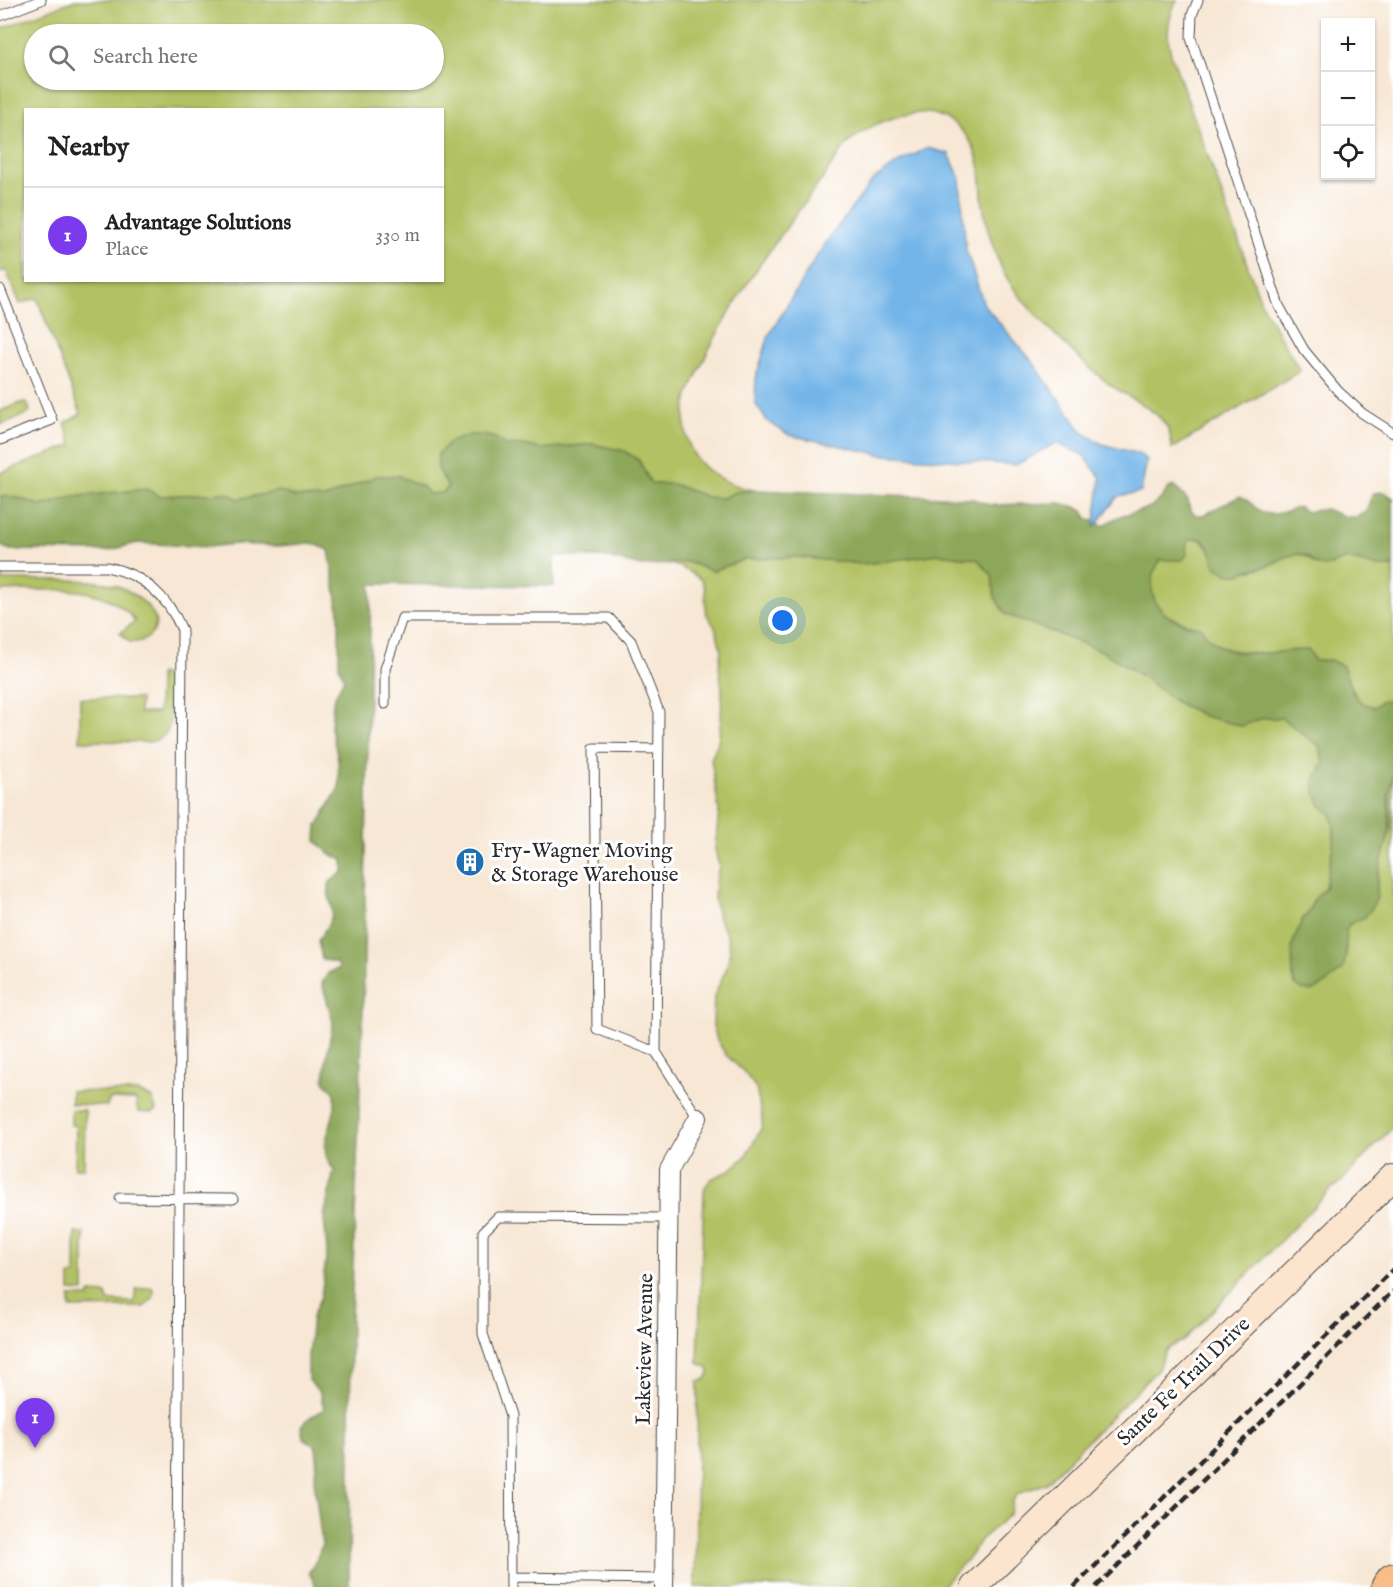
<!DOCTYPE html>
<html lang="en">
<head>
<meta charset="utf-8">
<style>
	body { margin:0; font-family:"IM FELL English",serif; background:#f2f2f2; color:#222 }
	.controls { position:absolute; right:18px; top:18px; display:grid; overflow:hidden; border-radius:0px; box-shadow:0 2px 4px #0004 }
	.controls button { width:54px; height:54px; display:grid; place-items:center; padding:0; border:0; border-bottom:2px solid #e0e0e0; background:#fff; color:#222; font:30px sans-serif }
	.you { position:absolute; left:783px; top:621px; width:21px; height:21px; margin:-15px; border:4px solid #fff; border-radius:50%; background:#1a73e8; box-shadow:0 0 0 9px #1a73e833 }
	.badge { display:grid; place-items:center; width:39px; height:39px; border-radius:50%; background:#7c3aed; color:#fff; font-size:20px; font-weight:700 }
	.pin { position:absolute; translate:-50% -50px; filter:drop-shadow(0 2px 3px #0008) }
	.pin::after { content:''; position:absolute; top:32px; width:21px; height:18px; background:inherit; clip-path:polygon(0 0,100% 0,50% 100%) }
	.list { margin:0; padding:0; list-style:none }
	h2 { display:flex; justify-content:space-between; align-items:center; height:78px; margin:0; padding:0 24px; font-size:26px }
	h2 small { font-size:20px; font-weight:400; color:#767676 }
	.list li { display:grid; grid-template-columns:39px 1fr auto; gap:18px; align-items:center; box-sizing:border-box; height:96px; padding:0 24px; border-top:2px solid #e0e0e0 }
	.list b { display:block; font-size:22px; white-space:nowrap }
	.list p { margin:0; font-size:20px; white-space:nowrap; color:#767676 }
	.list em { font-size:20px; font-style:normal; color:#767676 }
	.icon { flex:none; width:33px; height:33px; fill:none; stroke:currentColor; stroke-width:2; stroke-linecap:round; stroke-linejoin:round }
	.map { position:relative; flex:none; width:1393px; height:1587px; overflow:hidden }
	.search { position:absolute; background:#fff; box-shadow:0 2px 4px #0004; left:24px; top:24px; width:420px; height:66px; display:flex; align-items:center; gap:15px; box-sizing:border-box; padding:0 21px; border-radius:33px; color:#767676; font-size:22px }
	.panel { position:absolute; background:#fff; box-shadow:0 2px 4px #0004; left:24px; top:108px; width:420px; height:174px; border-radius:0px }
	.map>svg:first-child { display:block }
	.green { fill:#b2c164; stroke:#6e7648; stroke-width:1.5; fill-rule:evenodd }
	.forest { fill:#8da75a; stroke:#5c6942; stroke-width:1.5 }
	.water { fill:#73b5e8; stroke:#4f708a; stroke-width:1.5 }
	.lines { fill:none; stroke-linecap:round; stroke-linejoin:round }
	.lane-casing { stroke:#4a4744; stroke-width:11 }
	.street-casing { stroke:#4a4744; stroke-width:20 }
	.secondary-casing { stroke:#4a4744; stroke-width:28 }
	.highway-casing { stroke:#4a4744; stroke-width:35 }
	.lane { stroke:#fff; stroke-width:9 }
	.street { stroke:#fff; stroke-width:18 }
	.secondary { stroke:#fce5cf; stroke-width:26 }
	.highway { stroke:#f8bd88; stroke-width:33 }
	.rail { stroke:#2b2b2b; stroke-width:4.5; stroke-dasharray:9 4.5; stroke-linecap:butt }
	.labels { text-anchor:middle; stroke-width:6; stroke-linejoin:round; paint-order:stroke }
	.poi-label { font-size:21px; fill:#2b2b2b; stroke:#fff; text-anchor:start }
	.street-label { font-size:21px; fill:#2b2b2b; stroke:#fff }
</style>
</head>
<body>
<div class="map">
<svg width="1393" height="1587" viewBox="0 0 1393 1587">
	<rect width="100%" height="100%" fill="#fff"/>
	<filter id="ink" filterUnits="userSpaceOnUse"><feTurbulence type="fractalNoise" baseFrequency=".0167" numOctaves="2"/><feDisplacementMap in="SourceGraphic" scale="12" xChannelSelector="R" yChannelSelector="G"/><feConvolveMatrix kernelMatrix="1 2 1 2 8 2 1 2 1" color-interpolation-filters="sRGB"/></filter>
	<filter id="wash" filterUnits="userSpaceOnUse"><feTurbulence type="fractalNoise" baseFrequency=".008" numOctaves="4" result="noise"/><feDisplacementMap in="SourceGraphic" scale="24" xChannelSelector="R" yChannelSelector="G"/><feGaussianBlur stdDeviation="1.35" result="paint"/><feColorMatrix in="noise" values="0 0 0 0 0 0 0 0 0 0 0 0 0 0 0 0 0 1.4 0 .05"/><feComposite in="paint" operator="in"/></filter>
	<g filter="url(#wash)">
		<rect width="100%" height="100%" fill="#f7e7d4"/>
		<path class="green" d="M75 0H1177C1168 17 1166 36 1171 54L1262 305 1300 371 1172 449C1171 440 1170 430 1164 423 1154 408 1121 394 1105 381 1082 362 1060 340 1039 318 1020 299 1005 280 996 255 991 241 986 225 984 211 981 196 982 180 979 165 973 133 945 107 911 114 886 118 865 127 846 145 838 155 831 167 823 178 779 237 734 296 703 362 697 376 688 390 686 405 679 455 707 480 753 490L736 492 723 498 707 497 673 484H651L639 460 624 451 593 444 541 449 523 445 507 446 495 438 470 435 438 468 448 487 443 493 429 494 423 487 398 476H377L325 498 295 497 280 491 239 499 225 493 160 496 146 489 72 497 42 506 22 499 5 496 0 498V473L72 445 65 423 81 414 37 298 20 304 6 270 0 272V29ZM34 34H434V80H34ZM26 110H442V280H26Z
			M23 402 27 403 30 411 28 414 0 425V411Z
			M1197 538C1207 542 1210 547 1213 557L1239 574C1249 569 1259 570 1267 566 1286 557 1298 546 1315 564L1332 565 1338 561 1348 559 1358 560 1378 567H1393V699L1390 701H1382L1374 707C1352 702 1357 695 1348 679 1343 672 1336 666 1330 660L1315 661 1294 650 1266 654 1229 650 1215 643 1204 633 1201 627C1187 626 1186 623 1174 618 1171 617 1168 617 1165 615 1150 606 1145 573 1160 560 1166 554 1178 551 1186 548L1189 540Z
			M939 554 977 559 992 575 995 597 1005 614 1102 651 1142 676 1176 702 1241 726 1263 718H1282L1319 746 1325 763 1314 781 1321 805 1331 814 1334 824V841L1325 888 1313 901 1310 911 1302 920 1298 933 1313 991C1325 985 1343 970 1346 955 1347 946 1343 936 1347 928 1353 916 1368 922 1375 900 1378 893 1376 885 1377 877 1379 861 1388 845 1390 829 1392 810 1386 792 1393 774V1127L1338 1185 1332 1188 1183 1341C1165 1347 1164 1351 1158 1369L1046 1483 1018 1494 1013 1500 1010 1514 980 1540 970 1556 941 1587H695L698 1381 705 1380 709 1374 708 1368 698 1363 704 1192 705 1187 711 1179 730 1170 745 1157 757 1137 762 1126V1118L756 1088 744 1072 726 1055 717 1040 713 1026 714 996 727 967 730 950 727 936 718 917 714 899 715 885 719 866 715 849 719 811 711 759 718 742 721 719 722 688 719 667 721 649 715 627 706 613 705 590 701 579 681 567 666 563 687 562 713 571 745 559 798 557 863 564Z
			M0 580C31 581 93 576 120 587 137 594 172 620 147 638 141 642 137 643 130 642L120 633 135 621C104 580 46 591 0 591Z
			M160 674 167 676 170 685V723C168 736 159 741 147 742L80 741V698L140 699 139 713H158L159 675Z
			M71 1091 139 1092 152 1098 156 1110 152 1113 138 1112 136 1100 110 1099 107 1106 71 1104Z
			M71 1110H85L84 1168H75L76 1126 71 1125Z
			M75 1233H84V1292L70 1291V1276L75 1275Z
			M151 1287 154 1290 153 1298 144 1307 70 1308V1297H89L90 1293 106 1294 108 1301 134 1302 136 1289Z"/>
		<path class="forest" d="M470 435H484L495 438 507 446 523 445 541 449 593 444 624 451 638 460 651 484H673L707 497 723 498 736 492 753 490 943 497 973 499 990 505 1060 503 1076 507 1083 511 1087 518 1104 526C1124 506 1152 520 1168 488L1174 486 1188 500 1190 510 1196 515H1203L1240 496C1248 499 1250 503 1256 508 1271 520 1283 511 1299 507L1306 512 1325 509 1346 517H1357L1366 511 1373 493 1384 492 1393 498V567H1378L1348 559 1323 567 1315 564 1307 556 1299 554 1288 556 1265 567 1251 569 1239 574H1228L1216 567C1210 552 1210 534 1189 540L1186 548 1187 554 1183 560H1160C1138 598 1164 623 1201 627 1223 668 1274 649 1309 650L1315 661 1330 660 1343 666C1350 685 1351 702 1374 707L1382 701H1390L1393 699V774L1388 797 1390 829 1377 878V897L1371 909 1365 917 1349 924 1346 930V956L1343 969 1324 985 1313 991 1302 990 1295 985 1293 976 1292 946 1302 920 1310 911 1313 901 1325 888 1334 841V824L1331 814 1321 805 1316 794 1314 781 1324 763 1319 746 1282 718H1263L1241 726 1204 716 1176 702 1142 676 1102 651 1005 614 995 597 992 575 977 559 939 554 863 564 798 557 745 559 713 571 687 562 642 566 604 557 554 556V586L371 584 363 1012 351 1319 349 1587H316L309 1572 316 1561 322 1545 314 1480 317 1459 316 1447 303 1437 301 1426 310 1417 324 1409 320 1393 308 1379V1356L312 1317 321 1296 327 1252 324 1217 334 1170C317 1150 329 1134 334 1112 335 1106 335 1099 335 1093L324 1081 326 1060 333 1022 322 983 328 973 339 968 337 963 322 959 318 941C323 932 333 920 332 910 331 897 326 897 330 882L343 872V859L331 855 316 841 317 826 339 788 338 759 331 728 333 701 344 678 339 666V613L329 550 312 543 279 546 235 544 207 547 137 543 107 551 11 550 0 546V498L5 496 22 499 42 506 72 497 146 489 160 496 226 493 239 499 280 491 295 497 325 498 377 476H399L423 487 429 494 443 493 448 487 438 468V454L450 442Z"/>
		<path class="water" d="M928 148 949 154 960 178 966 250 984 305 1032 361 1082 432 1102 444 1139 454 1147 460 1141 492 1118 496 1094 528 1101 478 1083 455 1056 443 1016 465 883 455 789 435 767 421 755 403 756 377 769 335 822 248 872 181 901 161Z"/>
	</g>
	<g filter="url(#ink)">
		<g class="lines">
			<g class="lane-casing">
				<path id="lane" d="M1198 0 1192 15 1191 38 1279 306 1304 350 1338 391 1362 413 1393 433
					M0 16 41 0
					M0 289 52 420 0 440
					M0 567H107C143 574 168 597 182 630L177 1587
					M385 704V669L402 618H609L631 641 659 712 656 1052 698 1118
					M656 1052 597 1029 594 748 659 749
					M120 1198 233 1199
					M511 1577 664 1579
					M511 1587 510 1416 483 1334V1232L498 1217 668 1218"/>
			</g>
			<g class="street-casing">
				<path id="street" d="M664 1587 669 1170 698 1118"/>
			</g>
			<g class="secondary-casing">
				<path id="secondary" d="M974 1587 1393 1177"/>
			</g>
			<g class="highway-casing">
				<path id="highway" d="M1388 1587 1393 1580"/>
			</g>
			<use href="#lane" class="lane"/>
			<use href="#street" class="street"/>
			<use href="#secondary" class="secondary"/>
			<use href="#highway" class="highway"/>
			<path class="rail" d="M1074 1587 1393 1269
				M1096 1587 1393 1291"/>
		</g>
	</g>
	<defs>
		<g id="building-disc" transform="scale(1.5)"><circle r="9.5" fill="#1f6fb2" stroke="#fff"/><path d="M-4-6H4V6H1V3H-1V6H-4ZM-2.5-4.3h1.7v1.8h-1.7ZM.8-4.3h1.7v1.8H.8ZM-2.5-1h1.7V.8h-1.7ZM.8-1h1.7V.8H.8Z" fill="#fff"/></g>
	</defs>
	<g fill-rule="evenodd">
		<use href="#building-disc" x="470" y="862"/>
	</g>
	<g class="labels">
		<g class="poi-label">
			<text x="491" y="857">Fry-Wagner Moving<tspan x="491" dy="24">&amp; Storage Warehouse</tspan></text>
		</g>
		<g class="street-label">
			<text transform="translate(644 1349) rotate(-89)" y="7">Lakeview Avenue</text>
			<text transform="translate(1183 1381) rotate(-44)" y="7">Sante Fe Trail Drive</text>
		</g>
	</g>
</svg>
<div class="controls">
<button>+</button>
<button>−</button>
<button><svg class="icon" aria-label="locate" viewBox="0 0 24 24"><circle cx="12" cy="12" r="6"/><path d="M12 2v4M12 18v4M2 12h4M18 12h4"/></svg></button>
</div>
<div class="you"></div>
<div class="pin badge" style="left:35px;top:1448px">1</div>
<div class="search"><svg class="icon" aria-label="search" viewBox="0 0 24 24"><circle cx="10" cy="10" r="6"/><path d="M15 15l6 6"/></svg>Search here</div>
<section class="panel">
<h2>Nearby<small></small></h2>
<ul class="list">
<li><span class="badge">1</span><div><b>Advantage Solutions</b><p>Place</p></div><em>330 m</em></li>
</ul>
</section>
</div>
</body>
</html>
